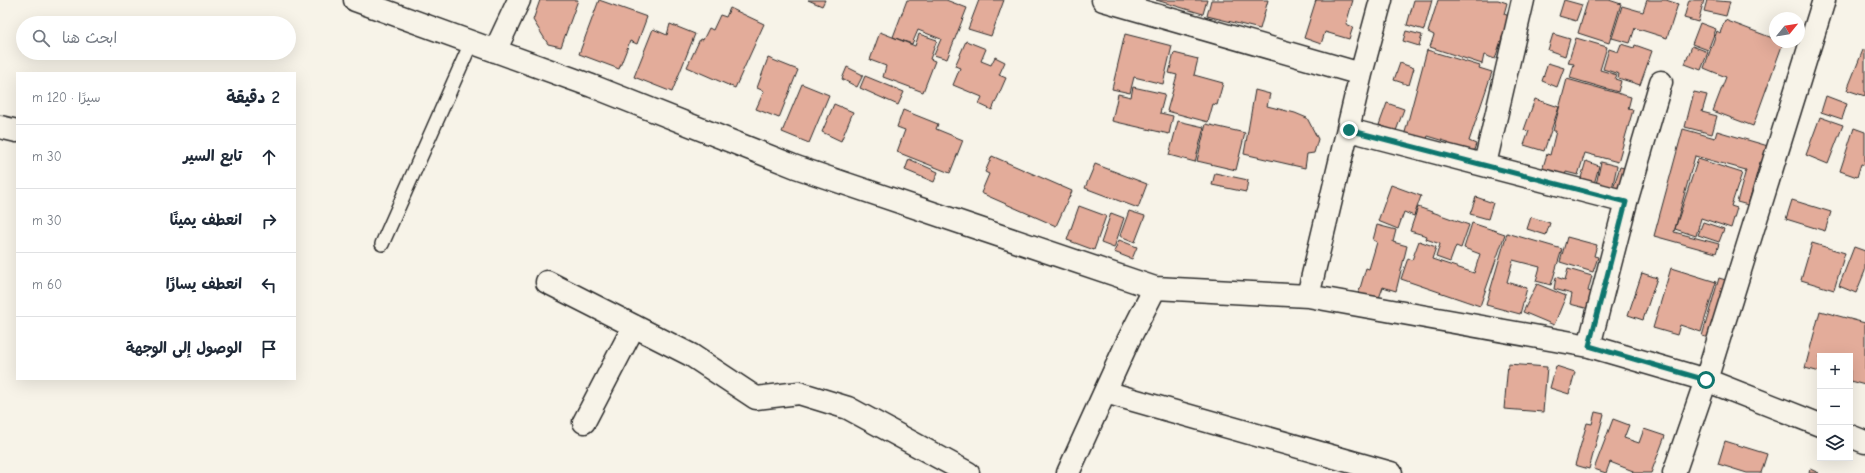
<!DOCTYPE html>
<html lang="ar">
<head>
<meta charset="utf-8">
<style>
	body { margin:0; font-family:"Comic Neue","Playpen Sans Arabic",sans-serif; background:#f2f2f3; color:#1f2937; direction:rtl }
	.controls { position:absolute; right:12px; bottom:12px; display:grid; overflow:hidden; border-radius:0px; box-shadow:0 4px 16px #0002 }
	.controls button { width:36px; height:36px; display:grid; place-items:center; padding:0; border:0; border-bottom:1px solid #e0e1e3; background:#fff; color:#1f2937; font:20px sans-serif }
	.compass { position:absolute; left:1769px; top:12px; width:36px; height:36px; border-radius:50%; background:#fff; box-shadow:0 4px 16px #0002; rotate:60deg }
	.stop { position:absolute; width:12px; height:12px; margin:-9px; border:3px solid #0f766e; border-radius:50%; background:#fff }
	.stop.end { background:#0f766e; border-color:#fff; box-shadow:0 1px 4px #0008 }
	.list { margin:0; padding:0; list-style:none }
	h2 { display:flex; justify-content:space-between; align-items:center; height:52px; margin:0; padding:0 16px; font-size:17px }
	h2 small { font-size:13px; font-weight:400; color:#747a83 }
	.list li { display:grid; grid-template-columns:26px 1fr auto; gap:12px; align-items:center; box-sizing:border-box; height:64px; padding:0 16px; border-top:1px solid #e0e1e3 }
	.list b { display:block; font-size:15px; white-space:nowrap }
	.list em { font-size:13px; font-style:normal; color:#747a83 }
	.icon { flex:none; width:22px; height:22px; fill:none; stroke:currentColor; stroke-width:2; stroke-linecap:round; stroke-linejoin:round }
	.map { position:relative; flex:none; width:1865px; height:473px; overflow:hidden; direction:ltr }
	.search { position:absolute; background:#fff; box-shadow:0 4px 16px #0002; left:16px; top:16px; width:280px; height:44px; display:flex; align-items:center; gap:10px; box-sizing:border-box; padding:0 14px; border-radius:22px; color:#747a83; font-size:15px }
	.panel { position:absolute; background:#fff; box-shadow:0 4px 16px #0002; left:16px; top:72px; width:280px; height:308px; border-radius:0px; direction:rtl }
	.map>svg:first-child { display:block }
	.building { fill:#e3ac9a; stroke:#2b2b2b }
	.lines { fill:none; stroke-linecap:round; stroke-linejoin:round }
	.lane-casing { stroke:#2b2b2b; stroke-width:16 }
	.street-casing { stroke:#2b2b2b; stroke-width:25 }
	.lane { stroke:#f7f3e8; stroke-width:13 }
	.street { stroke:#f7f3e8; stroke-width:22 }
	.route { stroke:#0f766e; stroke-width:5 }
</style>
</head>
<body>
<div class="map">
<svg width="1865" height="473" viewBox="0 0 1865 473">
	<rect width="100%" height="100%" fill="#f7f3e8"/>
	<filter id="ink" filterUnits="userSpaceOnUse"><feTurbulence type="fractalNoise" baseFrequency=".025" numOctaves="2"/><feDisplacementMap in="SourceGraphic" scale="8" xChannelSelector="R" yChannelSelector="G"/><feConvolveMatrix kernelMatrix="1 2 1 2 8 2 1 2 1" color-interpolation-filters="sRGB"/></filter>
	<g filter="url(#ink)">
		<path class="building" d="M540 0H578L561 47 548 44 533 20Z
			M599 0 647 17 637 44 630 41 619 69 579 54Z
			M808 0H825L822 6Z
			M907 0H946L967 8 947 59 934 55 941 39 918 30 912 44 893 37Z
			M979 0H1004L991 36 968 29Z
			M1156 0H1207L1203 14Z
			M1211 0H1268L1260 29 1207 16Z
			M1316 0H1353L1346 24 1353 27 1349 39 1325 32 1321 44 1304 38Z
			M1414 0H1432L1424 30 1407 25Z
			M1438 0H1498L1507 3 1504 14 1509 16 1495 59 1484 55 1482 64 1430 47 1434 35 1428 32Z
			M1564 0 1582 5 1576 21 1559 16Z
			M1588 0H1609L1621 4 1609 43 1578 33Z
			M1647 0H1666L1678 4 1667 38 1635 28 1630 43 1612 38 1622 6 1643 12Z
			M1689 0H1704L1698 22 1684 18Z
			M1707 0 1730 2 1726 16 1704 11Z
			M730 8 764 24 735 88 687 67 700 39 703 40 709 28 713 30 720 15 726 17Z
			M1725 20 1775 39V42L1783 43 1753 126 1713 111 1726 77 1704 68 1717 31 1720 33Z
			M1700 23 1716 29 1708 50 1692 44Z
			M670 24 695 34 672 92 634 77 653 29 667 35Z
			M1406 31 1422 35 1419 46 1403 41Z
			M880 32 915 46 919 34 937 40 930 59 935 61 923 92 883 77 886 66 870 60Z
			M1125 34 1172 46 1163 84 1134 77 1130 93 1112 89Z
			M1553 34 1570 39 1565 56 1548 50Z
			M1576 38 1607 47 1600 70 1617 75 1615 79 1621 81 1618 92 1570 78 1574 64 1568 63Z
			M966 41 986 49 981 61 991 65 995 57 1005 62 999 75 1006 78 992 110 979 104 982 97 953 85 960 68 955 66Z
			M1621 44 1634 48 1635 45 1652 51 1640 85 1618 78 1619 74 1603 69 1609 49 1618 52Z
			M1692 46 1708 52 1701 70 1685 64Z
			M1427 50 1480 66 1479 68 1492 72 1469 141 1476 144 1471 159 1445 152 1448 142 1428 136 1424 146 1403 140Z
			M1863 50H1865V96L1847 90Z
			M1174 53 1198 59 1194 75 1223 83 1217 105 1213 104 1208 122 1167 111 1177 75 1169 73Z
			M768 58 798 70 779 118 756 109 764 91 757 88Z
			M1400 63 1414 68 1409 85 1394 80Z
			M1548 63 1564 68 1557 87 1542 81Z
			M847 67 863 75 857 87 842 79Z
			M865 76 904 92 898 105 860 88Z
			M1567 79 1631 97 1628 109 1633 110 1618 162 1585 153 1578 175 1566 172 1563 183 1540 177 1547 154 1550 155 1556 131H1553Z
			M802 84 829 95 809 143 782 132Z
			M1133 87 1165 94 1160 113 1173 116 1169 134 1112 121 1118 94 1131 97Z
			M1255 90 1270 94 1267 106 1295 113 1307 118 1318 139 1314 153 1307 154 1305 168 1244 154Z
			M1694 92 1707 95 1702 112 1717 116 1712 134 1685 127Z
			M1826 96 1847 104 1842 119 1821 112Z
			M1535 99 1559 107 1544 151 1524 145 1529 131 1524 130Z
			M1387 103 1404 109 1396 131 1379 125Z
			M834 104 853 112 841 141 822 132Z
			M903 110 938 124 936 129 963 140 950 173 897 152 905 130 897 127Z
			M1820 117 1843 125 1828 164 1806 155Z
			M1178 121 1204 127 1195 162 1169 155Z
			M1206 124 1245 133 1236 170 1197 161Z
			M1854 128 1865 132V165L1861 164 1857 177 1840 171Z
			M1683 129 1715 138 1717 131 1768 146 1763 163 1760 162 1748 205 1737 202 1746 170 1695 156 1674 232 1719 244 1716 253 1654 236Z
			M992 156 1072 191 1056 226 981 193 989 174 985 172Z
			M909 159 938 172 934 182 905 170Z
			M1698 159 1742 173 1731 206 1737 208 1731 228 1701 218 1696 236 1675 229Z
			M1586 161 1599 166 1589 202 1575 198Z
			M1601 162 1617 166 1609 202 1593 198Z
			M1095 164 1147 184 1138 208 1085 188Z
			M1620 167 1628 169 1621 191 1613 188Z
			M1215 173 1248 180 1246 192 1212 185Z
			M1391 185 1421 196 1414 216 1404 212 1398 229 1378 221Z
			M1476 197 1493 203 1488 219 1470 214Z
			M1792 200 1831 212 1825 231 1786 219Z
			M1079 206 1106 216 1094 250 1067 240Z
			M1418 207 1469 225 1461 248 1456 246 1450 262 1436 257 1440 244 1426 239 1427 236 1410 231Z
			M1129 211 1145 216 1135 242 1120 236Z
			M1111 213 1124 218 1114 248 1101 243Z
			M1531 217 1550 223 1546 235 1527 229Z
			M1703 222 1724 229 1719 242 1698 235Z
			M1472 223 1505 234 1480 306 1401 279 1408 258 1412 260 1419 241 1436 247 1432 259 1474 273 1480 254 1464 248Z
			M1377 225 1396 230 1393 242 1407 246 1396 291 1383 287 1378 301 1358 295 1366 268 1369 269 1377 242 1373 240Z
			M1507 233 1562 249 1551 285 1536 281 1540 267 1513 260 1507 282 1527 288 1520 314 1486 305Z
			M1567 237 1597 245 1594 256 1598 257 1593 272 1560 262Z
			M1119 240 1137 247 1132 259 1114 252Z
			M1812 243 1845 253 1834 290 1801 280Z
			M1854 247 1865 251V271L1856 293 1839 286Z
			M1671 268 1716 282 1701 332 1680 325 1677 335 1653 328Z
			M1568 269 1592 276 1588 291 1597 294 1593 310 1570 304 1572 294 1554 289 1556 277 1565 280Z
			M1642 273 1657 278 1643 320 1628 315Z
			M1719 278 1729 281 1712 339 1702 336Z
			M1537 284 1566 296 1554 325 1523 312Z
			M1820 311 1865 323V385L1850 381V356H1820V372L1805 368Z
			M1508 364 1547 367 1543 412 1504 409Z
			M1556 366 1575 372 1569 394 1550 388Z
			M1595 412 1604 414 1589 469 1575 465 1587 423 1592 424Z
			M1613 419 1629 425 1624 438 1639 443 1644 429 1665 436 1651 473H1632L1633 471 1610 462 1606 473 1594 469Z
			M1725 441 1767 454 1761 473H1747L1718 464Z
			M1810 469 1819 473H1809Z"/>
		<g class="lines">
			<g class="lane-casing">
				<path id="lane" d="M382 244 471 43"/>
			</g>
			<g class="street-casing">
				<path id="street" d="M355 0 592 86 796 167 1155 288 1308 296 1589 346 1706 380 1820 425
					M1103 0 1361 74
					M495 51 519 0
					M0 127 17 131
					M1349 130 1626 202
					M1485 164 1523 0
					M547 282 691 355 756 398 799 393 848 408 968 473
					M1308 296 1361 74 1381 0
					M1589 346 1626 202 1661 82
					M1105 392 1391 473
					M584 422 634 326
					M1850 436 1865 442
					M1068 473 1128 341 1155 288
					M1674 473 1706 380 1824 0"/>
			</g>
			<use href="#lane" class="lane"/>
			<use href="#street" class="street"/>
		</g>
	</g>
	<g class="lines" filter="url(#ink)">
		<path class="route" d="M1349 130 1626 202 1589 346 1706 380"/>
	</g>
</svg>
<div class="controls">
<button>+</button>
<button>−</button>
<button><svg class="icon" aria-label="layers" viewBox="0 0 24 24"><path d="M12 4l9 5-9 5-9-5zM3 14l9 5 9-5"/></svg></button>
</div>
<svg class="compass" viewBox="-18 -18 36 36"><path d="M0-13l5 13h-10z" fill="#e53935"/><path d="M0 13l5-13h-10z" fill="#747a83"/></svg>
<div class="stop" style="left:1706px;top:380px"></div>
<div class="stop end" style="left:1349px;top:130px"></div>
<div class="search"><svg class="icon" aria-label="search" viewBox="0 0 24 24"><circle cx="10" cy="10" r="6"/><path d="M15 15l6 6"/></svg>ابحث هنا</div>
<section class="panel">
<h2>2 دقيقة<small>سيرًا · 120 m</small></h2>
<ul class="list">
<li><svg class="icon" aria-label="ahead" viewBox="0 0 24 24"><path d="M12 20V5M6 11l6-6 6 6"/></svg><div><b>تابع السير</b></div><em>30 m</em></li>
<li><svg class="icon" aria-label="right" viewBox="0 0 24 24"><path d="M7 20v-9h11M14 6l5 5-5 5"/></svg><div><b>انعطف يمينًا</b></div><em>30 m</em></li>
<li><svg class="icon" aria-label="left" viewBox="0 0 24 24"><path d="M17 20v-9H6M10 6l-5 5 5 5"/></svg><div><b>انعطف يسارًا</b></div><em>60 m</em></li>
<li><svg class="icon" aria-label="arrive" viewBox="0 0 24 24"><path d="M6 21V4h12l-3 4 3 4H6"/></svg><div><b>الوصول إلى الوجهة</b></div></li>
</ul>
</section>
</div>
</body>
</html>
